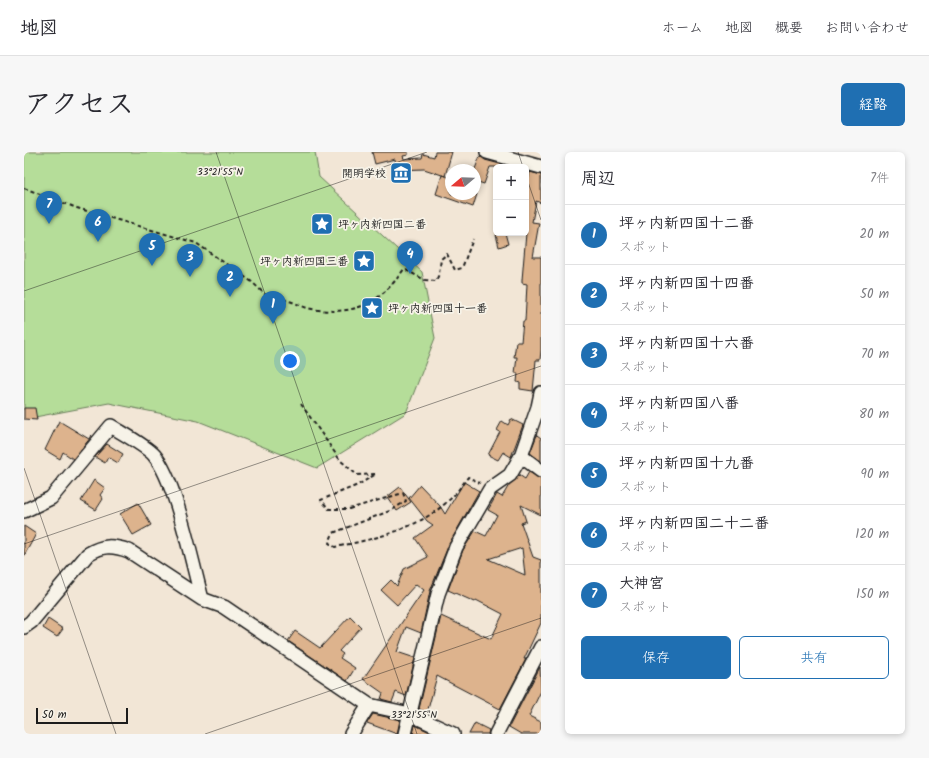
<!DOCTYPE html>
<html lang="ja">
<head>
<meta charset="utf-8">
<style>
	body { margin:0; font-family:Kalam,"Klee One",sans-serif; background:#f7f7f7; color:#2b2b33 }
	.controls { position:absolute; right:12px; top:12px; display:grid; overflow:hidden; border-radius:6px; box-shadow:0 2px 6px #0003 }
	.controls button { width:36px; height:36px; display:grid; place-items:center; padding:0; border:0; border-bottom:1px solid #e1e1e2; background:#fff; color:#2b2b33; font:20px sans-serif }
	.compass { position:absolute; left:421px; top:12px; width:36px; height:36px; border-radius:50%; background:#fff; box-shadow:0 2px 6px #0003; rotate:251deg }
	.scale { position:absolute; left:12px; bottom:10px; width:92px; box-sizing:border-box; padding-left:4px; border:2px solid #1c1c1c; border-top:0; font-size:11px; line-height:14px; white-space:nowrap; color:#1c1c1c; -webkit-text-stroke:3px #f7f3e8; paint-order:stroke }
	.you { position:absolute; left:266px; top:209px; width:14px; height:14px; margin:-10px; border:3px solid #fff; border-radius:50%; background:#1a73e8; box-shadow:0 0 0 6px #1a73e833 }
	.badge { display:grid; place-items:center; width:26px; height:26px; border-radius:50%; background:#1f6fb2; color:#fff; font-size:13px; font-weight:700 }
	.pin { position:absolute; translate:-50% -33px; filter:drop-shadow(0 1px 2px #0008) }
	.pin::after { content:''; position:absolute; top:21px; width:14px; height:12px; background:inherit; clip-path:polygon(0 0,100% 0,50% 100%) }
	.list { margin:0; padding:0; list-style:none }
	h2 { display:flex; justify-content:space-between; align-items:center; height:52px; margin:0; padding:0 16px; font-size:17px }
	h2 small { font-size:13px; font-weight:400; color:#7c7c81 }
	.list li { display:grid; grid-template-columns:26px 1fr auto; gap:12px; align-items:center; box-sizing:border-box; height:60px; padding:0 16px; border-top:1px solid #e1e1e2 }
	.list b { display:block; font-size:15px; white-space:nowrap }
	.list p { margin:0; font-size:13px; white-space:nowrap; color:#7c7c81 }
	.list em { font-size:13px; font-style:normal; color:#7c7c81 }
	.actions { display:flex; gap:8px; padding:12px 16px }
	.actions a { flex:1; padding:9px 0; border:1px solid #1f6fb2; border-radius:6px; text-align:center; font-size:14px; color:#1f6fb2 }
	.actions .main { background:#1f6fb2; color:#fff }
	.map { position:relative; flex:none; width:517px; height:582px; overflow:hidden; border-radius:6px }
	header { display:flex; align-items:center; gap:24px; box-sizing:border-box; height:56px; padding:0 20px; background:#fff; border-bottom:1px solid #e1e1e2 }
	header strong { font-size:19px }
	nav { display:flex; gap:22px; margin-inline-start:auto; font-size:14px }
	.intro { display:flex; align-items:center; justify-content:space-between; box-sizing:border-box; height:96px; padding:0 24px }
	h1 { margin:0; font-size:28px }
	.button { padding:10px 18px; border-radius:6px; background:#1f6fb2; color:#fff; font-size:14px; font-weight:700 }
	main { display:flex; gap:24px; padding:0 24px }
	aside { flex:1; background:#fff; border-radius:6px; box-shadow:0 2px 6px #0003 }
	.map>svg:first-child { display:block }
	.green { fill:#b5dd99; stroke:#687c5a }
	.building { fill:#ddb38d; stroke:#1c1c1c; fill-rule:evenodd }
	.lines { fill:none; stroke-linecap:round; stroke-linejoin:round }
	.street-casing { stroke:#1c1c1c; stroke-width:16 }
	.path { stroke:#1c1c1c; stroke-width:2; stroke-dasharray:4 3; stroke-linecap:butt }
	.street { stroke:#f7f3e8; stroke-width:13 }
	.ticks { fill:none; stroke:#1c1c1c; stroke-width:1; stroke-opacity:0.45 }
	.labels { text-anchor:middle; stroke-width:3.5; stroke-linejoin:round; paint-order:stroke }
	.poi-label { font-size:11px; font-weight:bold; fill:#1c1c1c; stroke:#f7f3e8; text-anchor:end }
	.ticks-label { font-size:10px; text-anchor:middle; fill:#1c1c1c; stroke:#f7f3e8; stroke-width:3.5; stroke-linejoin:round; paint-order:stroke }
</style>
</head>
<body>
<header>
<strong>地図</strong>
<nav><a>ホーム</a><a>地図</a><a>概要</a><a>お問い合わせ</a></nav>
</header>
<div class="intro"><h1>アクセス</h1><a class="button">経路</a></div>
<main>
<div class="map">
<svg width="517" height="582" viewBox="0 0 517 582">
	<rect width="100%" height="100%" fill="#f2e6d6"/>
	<filter id="ink" filterUnits="userSpaceOnUse"><feTurbulence type="fractalNoise" baseFrequency=".025" numOctaves="2"/><feDisplacementMap in="SourceGraphic" scale="8" xChannelSelector="R" yChannelSelector="G"/><feConvolveMatrix kernelMatrix="1 2 1 2 8 2 1 2 1" color-interpolation-filters="sRGB"/></filter>
	<g filter="url(#ink)">
		<path class="green" d="M0 0H291L295 25 398 120 411 186 382 261 293 316 174 269 85 251 11 265 0 258Z"/>
		<path class="building" d="M348 0H384V3L379 4 380 7 398 6 399 2 410 5 411 0H428L421 24 400 17 372 18 371 7 351 12Z
			M456 4 461 8 487 15H466L460 32 451 29V17Z
			M506 20 517 23V51L512 49 508 70 515 71 509 105H517V198L516 208H512L509 239 496 237V231L493 230 494 221H491L493 205H490L492 190H497L499 169H501L503 132 498 131V128L502 81V39Z
			M418 23 427 26V42H453L449 55 412 42Z
			M481 81 484 92 475 95 472 83Z
			M0 256H11L13 268 0 267Z
			M487 267 499 273 487 305 479 300 474 308 464 303 476 280 473 278 478 269 484 273Z
			M35 269 65 287 67 283 68 284 49 307 39 300 36 307 21 298Z
			M513 283 517 286V309L506 301Z
			M83 292 99 302 94 311 84 305 81 311 71 305Z
			M505 320 517 327V363L497 353 502 369 497 371 509 405 517 408V471L500 507H502L476 557 413 524 403 561 395 557 417 464 467 487 479 462 452 448 451 450 424 438 439 398 451 379 462 384 473 363 464 358 473 342 478 345 485 333 495 323 501 327ZM498 396 501 423 464 407Z
			M70 328 81 336 76 343 79 347 72 358 57 349Z
			M440 330 455 339 425 392 406 439 397 481 382 475 373 500 391 506 382 544 372 540 368 550 357 547 359 541 339 527 400 438 392 432 373 453 357 438 367 428 373 434 380 417 404 405 391 386 409 373 403 369 385 346 396 333 416 354 421 362Z
			M376 335 387 350 373 359 363 345Z
			M114 351 127 373 109 383 96 362Z
			M0 374 12 382 0 404Z
			M326 464 337 475 315 499 319 502 316 506 331 516 323 529 264 489 271 479 296 496Z
			M24 467 39 477 33 485 19 476Z
			M516 515 517 539 505 564 517 570V582H497L485 575Z
			M349 562 376 568 373 582 343 571Z
			M451 571 465 578 464 582H445Z
			M391 573 410 582H389Z"/>
		<g class="lines">
			<g class="street-casing">
				<path id="street" d="M463 0 517 15
					M497 304 517 319
					M0 359 27 346 87 274C98 281 122 294 130 303 152 329 168 411 178 447
					M0 475 7 470 64 402C79 393 88 393 105 399L178 447 200 455 345 553
					M327 582 345 553 386 562 429 582
					M381 582 414 442 432 395 466 337 486 323 497 304 514 255 517 241
					M472 582 517 495"/>
			</g>
			<path class="path" d="M0 36 53 56 172 91 228 130 247 148C253 148 260 147 265 149 273 151 280 156 288 157 330 164 356 152 380 117L401 128 412 129 415 122 417 107 423 102 431 118 438 116 449 87
				M277 252 316 308 333 323 352 322 334 333 297 348 305 357H325L379 341 382 349 368 358 309 381 305 391 311 395C351 387 394 377 424 349 432 342 438 333 444 325L456 331"/>
			<use href="#street" class="street"/>
		</g>
	</g>
	<path class="ticks" d="M192 0 393 582M494 0 499 15M502 24 517 68M0 139 403 0M0 316 92 582M0 392 517 214M181 582 517 466"/>
	<defs>
		<g id="museum-square" transform="scale(1.15)"><rect x="-9" y="-9" width="18" height="18" rx="4" fill="#1f6fb2" stroke="#f7f3e8"/><path d="M0-6L6-3V-2H-6V-3ZM-5-1h2V3h-2ZM-1-1h2V3h-2ZM3-1h2V3H3ZM-6 4H6V6H-6Z" fill="#fff"/></g>
		<g id="sight-square" transform="scale(1.15)"><rect x="-9" y="-9" width="18" height="18" rx="4" fill="#1f6fb2" stroke="#f7f3e8"/><path d="M0-6L1.8-2.2L6-1.7L2.9 1.2L3.7 5.4L0 3.3L-3.7 5.4L-2.9 1.2L-6-1.7L-1.8-2.2Z" fill="#fff"/></g>
	</defs>
	<g fill-rule="evenodd">
		<use href="#museum-square" x="377" y="21"/>
		<use href="#sight-square" x="298" y="72"/>
		<use href="#sight-square" x="340" y="109"/>
		<use href="#sight-square" x="348" y="156"/>
	</g>
	<g class="labels">
		<g class="poi-label">
			<text x="362" y="25">開明学校</text>
			<text x="314" y="76" text-anchor="start">坪ヶ内新四国二番</text>
			<text x="324" y="113">坪ヶ内新四国三番</text>
			<text x="364" y="160" text-anchor="start">坪ヶ内新四国十一番</text>
		</g>
	</g>
	<g class="ticks-label">
		<text x="196" y="23">33°21'55"N</text>
		<text x="390" y="566">33°21'55"N</text>
	</g>
</svg>
<div class="controls">
<button>+</button>
<button>−</button>
</div>
<svg class="compass" viewBox="-18 -18 36 36"><path d="M0-13l5 13h-10z" fill="#e53935"/><path d="M0 13l5-13h-10z" fill="#7c7c81"/></svg>
<div class="scale">50 m</div>
<div class="you"></div>
<div class="pin badge" style="left:249px;top:172px">1</div>
<div class="pin badge" style="left:206px;top:145px">2</div>
<div class="pin badge" style="left:166px;top:125px">3</div>
<div class="pin badge" style="left:386px;top:122px">4</div>
<div class="pin badge" style="left:128px;top:114px">5</div>
<div class="pin badge" style="left:74px;top:90px">6</div>
<div class="pin badge" style="left:25px;top:72px">7</div>
</div>
<aside>
<h2>周辺<small>7件</small></h2>
<ul class="list">
<li><span class="badge">1</span><div><b>坪ヶ内新四国十二番</b><p>スポット</p></div><em>20 m</em></li>
<li><span class="badge">2</span><div><b>坪ヶ内新四国十四番</b><p>スポット</p></div><em>50 m</em></li>
<li><span class="badge">3</span><div><b>坪ヶ内新四国十六番</b><p>スポット</p></div><em>70 m</em></li>
<li><span class="badge">4</span><div><b>坪ヶ内新四国八番</b><p>スポット</p></div><em>80 m</em></li>
<li><span class="badge">5</span><div><b>坪ヶ内新四国十九番</b><p>スポット</p></div><em>90 m</em></li>
<li><span class="badge">6</span><div><b>坪ヶ内新四国二十二番</b><p>スポット</p></div><em>120 m</em></li>
<li><span class="badge">7</span><div><b>大神宮</b><p>スポット</p></div><em>150 m</em></li>
</ul>
<div class="actions"><a class="main">保存</a><a>共有</a></div>
</aside>
</main>
</body>
</html>
